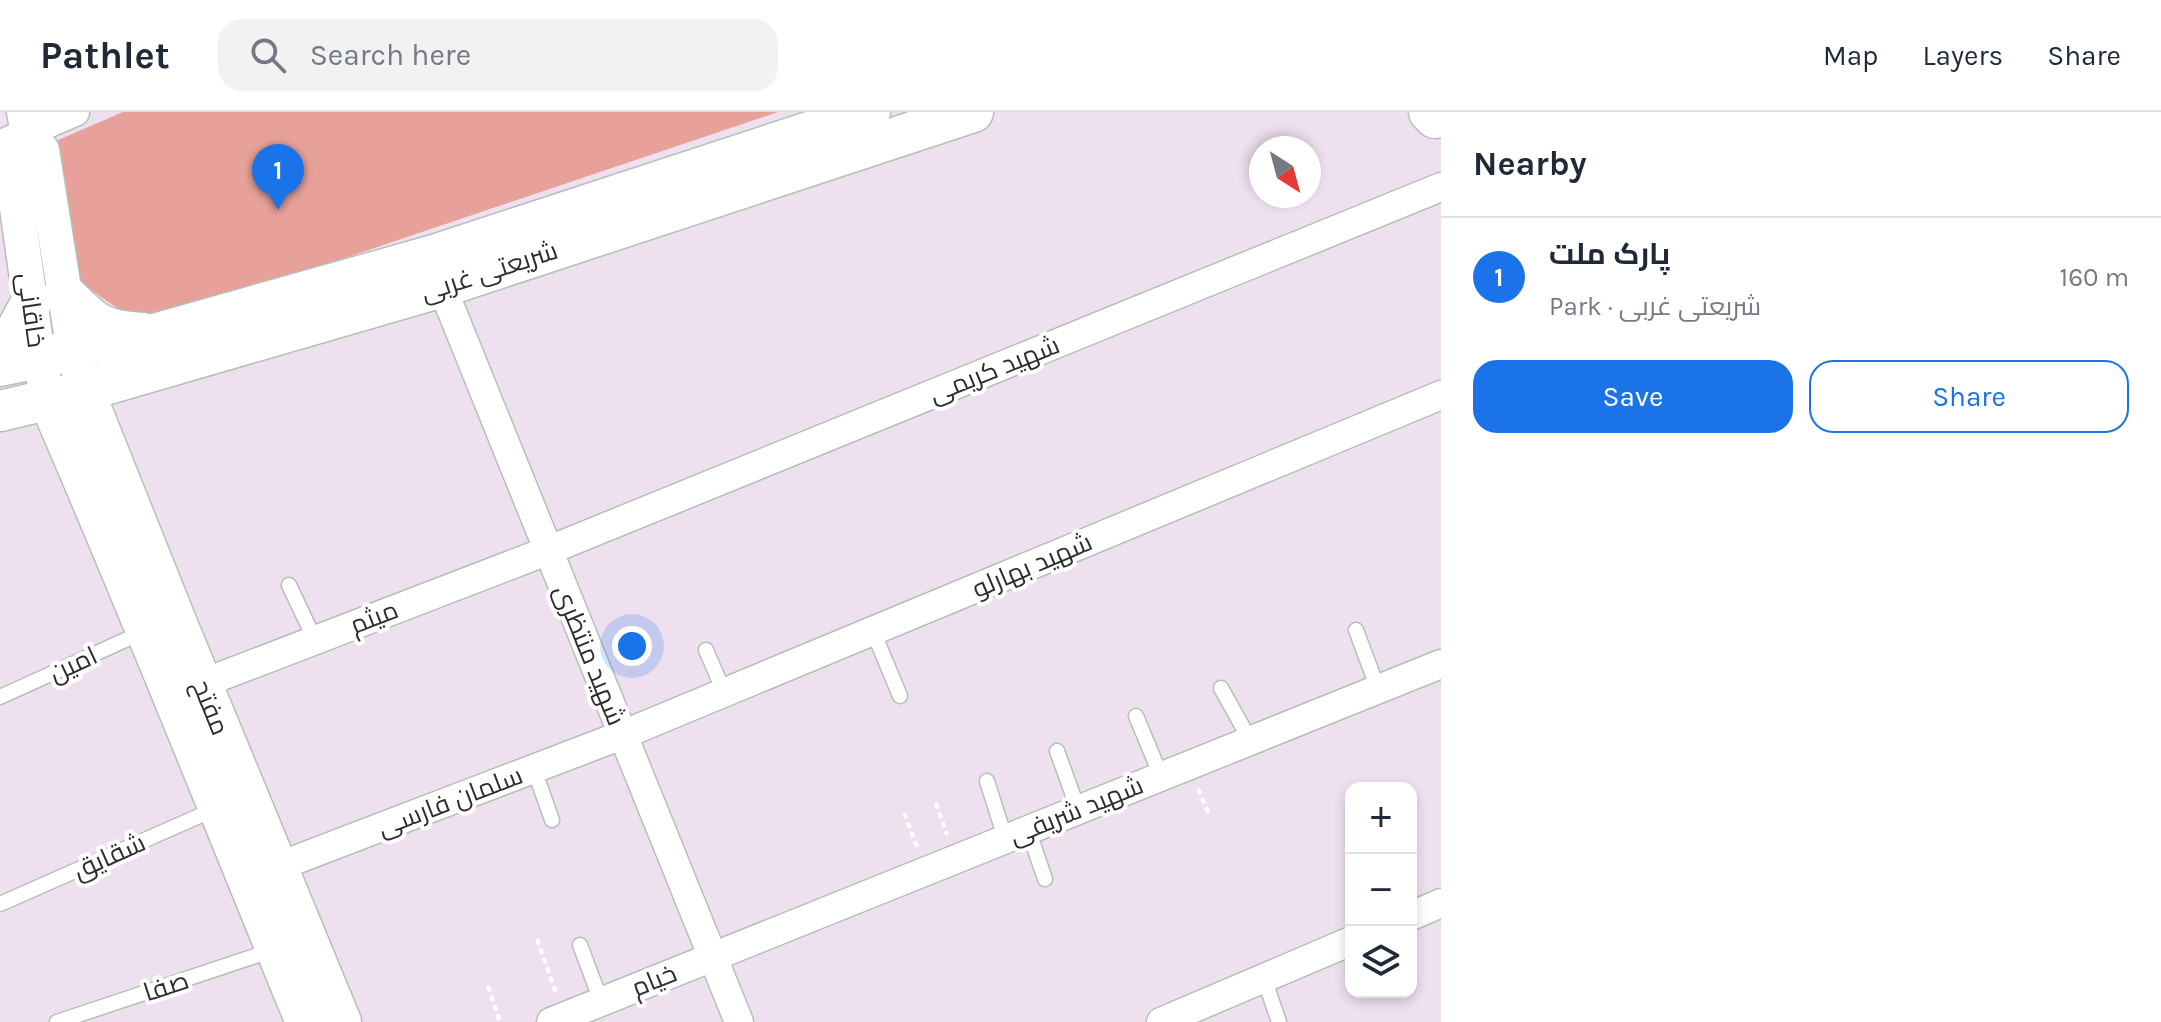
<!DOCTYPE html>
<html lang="en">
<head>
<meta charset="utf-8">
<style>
	body { margin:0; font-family:Karla,Cairo,sans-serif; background:#f2f2f3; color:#1f2937 }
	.controls { position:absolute; right:24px; bottom:24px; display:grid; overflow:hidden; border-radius:16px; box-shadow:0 4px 12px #0003 }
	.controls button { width:72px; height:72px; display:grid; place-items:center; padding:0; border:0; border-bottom:2px solid #e0e1e3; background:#fff; color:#1f2937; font:40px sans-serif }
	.compass { position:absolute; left:1249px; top:24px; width:72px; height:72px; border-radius:50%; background:#fff; box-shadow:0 4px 12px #0003; rotate:144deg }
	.you { position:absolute; left:632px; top:534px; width:28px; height:28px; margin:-20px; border:6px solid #fff; border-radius:50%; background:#1a73e8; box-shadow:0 0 0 12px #1a73e833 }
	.badge { display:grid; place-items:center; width:52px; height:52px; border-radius:50%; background:#1a73e8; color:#fff; font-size:26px; font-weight:700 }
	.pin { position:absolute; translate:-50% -66px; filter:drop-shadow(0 2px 4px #0008) }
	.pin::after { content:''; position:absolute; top:42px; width:28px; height:24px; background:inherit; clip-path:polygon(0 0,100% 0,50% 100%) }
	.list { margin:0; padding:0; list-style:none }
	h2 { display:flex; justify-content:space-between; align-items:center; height:104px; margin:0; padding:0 32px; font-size:34px }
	h2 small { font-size:26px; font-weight:400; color:#747a83 }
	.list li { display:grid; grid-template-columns:52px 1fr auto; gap:24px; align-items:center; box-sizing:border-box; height:120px; padding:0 32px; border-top:2px solid #e0e1e3 }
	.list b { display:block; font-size:30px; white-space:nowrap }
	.list p { margin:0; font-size:26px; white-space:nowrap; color:#747a83 }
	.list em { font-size:26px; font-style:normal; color:#747a83 }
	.actions { display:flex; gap:16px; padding:24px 32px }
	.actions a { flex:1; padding:18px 0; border:2px solid #1a73e8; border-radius:24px; text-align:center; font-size:28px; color:#1a73e8 }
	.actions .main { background:#1a73e8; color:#fff }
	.icon { flex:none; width:44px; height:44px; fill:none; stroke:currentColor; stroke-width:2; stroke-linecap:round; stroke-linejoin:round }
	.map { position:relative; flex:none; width:1441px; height:910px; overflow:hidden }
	header { display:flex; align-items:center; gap:48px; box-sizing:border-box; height:112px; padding:0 40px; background:#fff; border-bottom:2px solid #e0e1e3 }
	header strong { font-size:38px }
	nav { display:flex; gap:44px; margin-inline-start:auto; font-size:28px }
	.search { width:560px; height:72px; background:#f2f2f3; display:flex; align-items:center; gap:20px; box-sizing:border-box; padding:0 28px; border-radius:24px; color:#747a83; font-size:30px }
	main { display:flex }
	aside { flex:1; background:#fff }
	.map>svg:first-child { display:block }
	.green { fill:#e7a19a }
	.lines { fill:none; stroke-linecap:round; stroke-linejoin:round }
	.service-casing { stroke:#b3c1b7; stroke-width:17 }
	.minor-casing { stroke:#b3c1b7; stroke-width:31 }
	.tertiary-casing { stroke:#b3c1b7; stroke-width:37 }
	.secondary-casing { stroke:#b3c1b7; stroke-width:43 }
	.path { stroke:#fff; stroke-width:4; stroke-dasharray:6 4; stroke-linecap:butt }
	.service { stroke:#fff; stroke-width:14 }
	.minor { stroke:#fff; stroke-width:28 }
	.tertiary { stroke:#fff; stroke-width:34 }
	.secondary { stroke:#fff; stroke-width:40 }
	.labels { text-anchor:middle; stroke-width:8; stroke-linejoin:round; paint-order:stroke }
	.street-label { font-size:26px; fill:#2d2d2d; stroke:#fff }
</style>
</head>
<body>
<header>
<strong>Pathlet</strong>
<div class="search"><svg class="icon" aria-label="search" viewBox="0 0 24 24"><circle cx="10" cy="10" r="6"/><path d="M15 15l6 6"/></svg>Search here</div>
<nav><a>Map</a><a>Layers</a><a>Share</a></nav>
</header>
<main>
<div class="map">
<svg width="1441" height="910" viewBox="0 0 1441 910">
	<rect width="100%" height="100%" fill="#efe0ef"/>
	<path class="green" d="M123 0H778L143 214 75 167 58 28Z"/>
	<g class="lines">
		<g class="service-casing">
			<path id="service" d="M289 473 315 528
				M1356 518 1378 577
				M873 519 900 584
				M706 538 724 580
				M1221 576 1250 628
				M0 585 145 519
				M1136 604 1161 664
				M1057 639 1078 697
				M534 657 552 708
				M987 669 1005 726
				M1028 717 1045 767
				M0 792 215 697
				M580 833 601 889
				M1264 866 1279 910
				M57 910 273 838"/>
		</g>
		<g class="minor-casing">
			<path id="minor" d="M8 29 75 0
				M442 175 739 910
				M201 572 547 439 1441 75
				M277 755 622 623 1441 283
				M1411 804 1441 791
				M551 910 1441 552
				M1161 910 1351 829"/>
		</g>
		<g class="tertiary-casing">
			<path id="tertiary" d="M24 0 28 21 42 38 74 240 84 279
				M28 21 10 46 38 245 45 272"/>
		</g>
		<g class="secondary-casing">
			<path id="secondary" d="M1429 0 1435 6
				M64 181C93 210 100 219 142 221
				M0 239 11 228 31 191
				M0 254 158 221 434 143 870 0
				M84 279 175 507 341 910
				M48 286C138 492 220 702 306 910
				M0 299 84 279 442 175 973 0"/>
		</g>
		<path class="path" d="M1198 677 1210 705
			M936 691 947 723
			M904 701 918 737
			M537 827 556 881
			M488 874 500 910"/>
		<use href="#service" class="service"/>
		<use href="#minor" class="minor"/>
		<use href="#tertiary" class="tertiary"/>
		<use href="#secondary" class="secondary"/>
	</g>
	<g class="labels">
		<g class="street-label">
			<text transform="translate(489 159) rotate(-18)" y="9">شریعتی غربی</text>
			<text transform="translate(32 198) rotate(82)" y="9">خاقانی</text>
			<text transform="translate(994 257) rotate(-22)" y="9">شهید کریمی</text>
			<text transform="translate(1032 453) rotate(-23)" y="9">شهید بهارلو</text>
			<text transform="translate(374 505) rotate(-21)" y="9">میثم</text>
			<text transform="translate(590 543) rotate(68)" y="9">شهید منتظری</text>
			<text transform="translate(73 552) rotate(-25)" y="9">امین</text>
			<text transform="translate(211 595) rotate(68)" y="9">مفتح</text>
			<text transform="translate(450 689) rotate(-21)" y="9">سلمان فارسی</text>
			<text transform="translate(1076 698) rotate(-22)" y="9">شهید شریفی</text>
			<text transform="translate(109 744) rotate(-24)" y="9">شقایق</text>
			<text transform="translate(654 868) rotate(-22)" y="9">خیام</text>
			<text transform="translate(166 874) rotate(-18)" y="9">صفا</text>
		</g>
	</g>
</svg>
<div class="controls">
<button>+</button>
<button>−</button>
<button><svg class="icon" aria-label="layers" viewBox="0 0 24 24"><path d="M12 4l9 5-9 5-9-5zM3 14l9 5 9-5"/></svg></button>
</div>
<svg class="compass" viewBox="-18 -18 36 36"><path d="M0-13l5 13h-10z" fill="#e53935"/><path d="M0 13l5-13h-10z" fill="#747a83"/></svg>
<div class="you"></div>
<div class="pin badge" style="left:278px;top:98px">1</div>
</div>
<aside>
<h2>Nearby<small></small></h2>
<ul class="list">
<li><span class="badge">1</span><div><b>پارک ملت</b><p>Park · شریعتی غربی</p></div><em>160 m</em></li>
</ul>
<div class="actions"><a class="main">Save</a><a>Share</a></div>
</aside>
</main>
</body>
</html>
